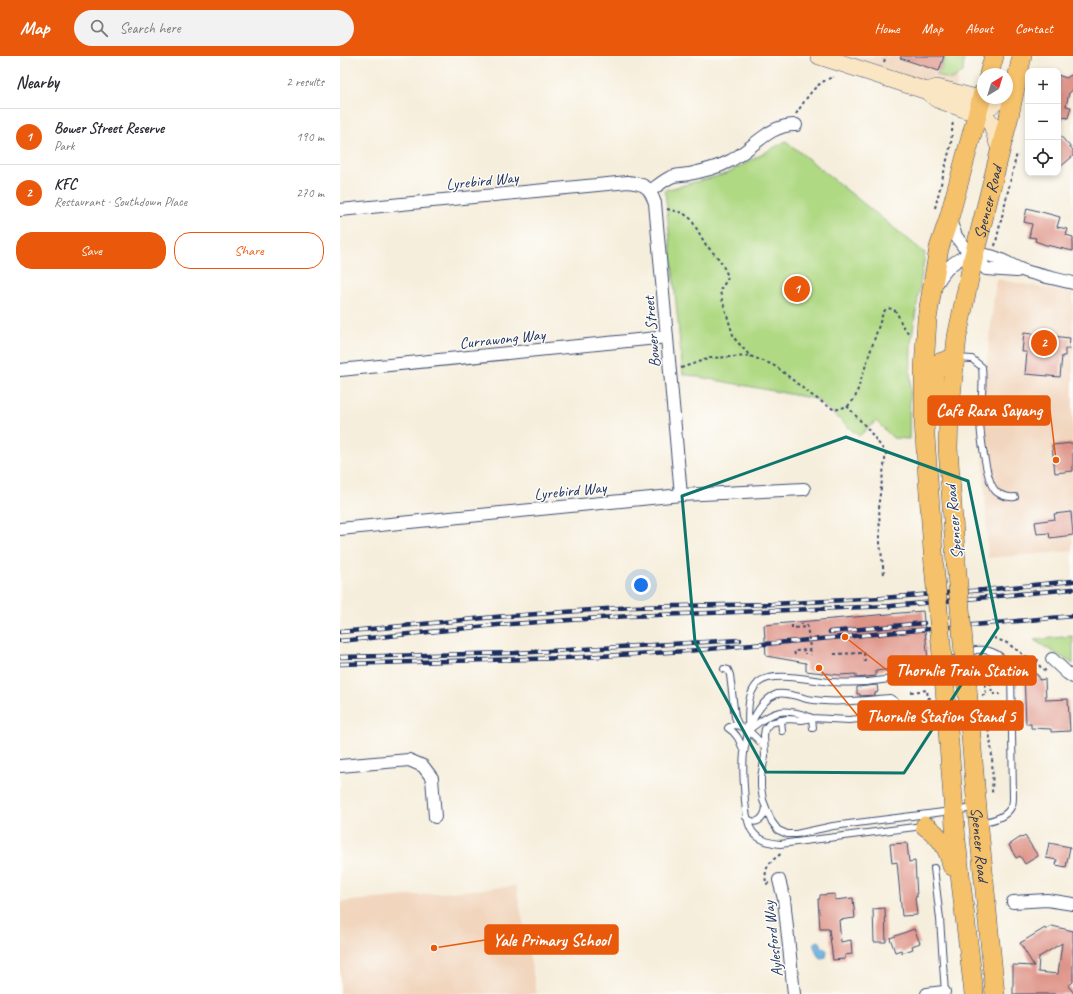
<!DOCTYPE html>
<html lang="en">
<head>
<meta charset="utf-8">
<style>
	body { margin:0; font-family:Caveat,sans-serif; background:#f2f2f3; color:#2b2b33 }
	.controls { position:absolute; right:12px; top:12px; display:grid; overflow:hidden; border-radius:8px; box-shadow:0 2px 6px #0003 }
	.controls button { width:36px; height:36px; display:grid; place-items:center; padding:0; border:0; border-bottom:1px solid #e1e1e2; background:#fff; color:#2b2b33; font:20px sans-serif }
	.compass { position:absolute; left:637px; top:12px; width:36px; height:36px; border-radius:50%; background:#fff; box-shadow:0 2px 6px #0003; rotate:38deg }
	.you { position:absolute; left:301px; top:529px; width:14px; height:14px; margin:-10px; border:3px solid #fff; border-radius:50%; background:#1a73e8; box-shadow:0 0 0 6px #1a73e833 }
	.badge { display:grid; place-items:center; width:26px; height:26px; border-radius:50%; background:#ea580c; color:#fff; font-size:13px; font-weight:700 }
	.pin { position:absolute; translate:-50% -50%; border:2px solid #fff; box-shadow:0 1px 4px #0006 }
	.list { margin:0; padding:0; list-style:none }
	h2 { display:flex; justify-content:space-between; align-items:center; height:52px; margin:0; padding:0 16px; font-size:17px }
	h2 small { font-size:13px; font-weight:400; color:#7c7c81 }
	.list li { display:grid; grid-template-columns:26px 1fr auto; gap:12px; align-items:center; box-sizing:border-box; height:56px; padding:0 16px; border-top:1px solid #e1e1e2 }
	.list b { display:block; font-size:15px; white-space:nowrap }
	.list p { margin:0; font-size:13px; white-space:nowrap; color:#7c7c81 }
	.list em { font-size:13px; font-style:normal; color:#7c7c81 }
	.actions { display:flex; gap:8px; padding:12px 16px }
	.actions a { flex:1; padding:9px 0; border:1px solid #ea580c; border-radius:16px; text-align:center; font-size:14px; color:#ea580c }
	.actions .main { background:#ea580c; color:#fff }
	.icon { flex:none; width:22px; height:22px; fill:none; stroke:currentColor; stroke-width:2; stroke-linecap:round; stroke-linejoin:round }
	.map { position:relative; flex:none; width:733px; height:938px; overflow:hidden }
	header { display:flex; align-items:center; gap:24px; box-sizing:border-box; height:56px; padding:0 20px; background:#ea580c; color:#fff }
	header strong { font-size:19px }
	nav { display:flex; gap:22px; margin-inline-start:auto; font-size:14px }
	.search { width:280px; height:36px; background:#f2f2f3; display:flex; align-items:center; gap:10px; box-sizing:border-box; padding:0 14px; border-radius:22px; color:#7c7c81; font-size:15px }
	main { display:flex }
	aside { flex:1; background:#fff }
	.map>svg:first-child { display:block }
	.built { fill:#f1d5bd }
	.green { fill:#b0d984; stroke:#668471 }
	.water { fill:#67b3e0; stroke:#41719f }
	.building { fill:#df9489; fill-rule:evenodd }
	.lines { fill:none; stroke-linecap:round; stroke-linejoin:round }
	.lane-casing { stroke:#3c4c71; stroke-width:8 }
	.street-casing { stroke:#3c4c71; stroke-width:14 }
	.secondary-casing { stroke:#3c4c71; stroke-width:18 }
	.primary-casing { stroke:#3c4c71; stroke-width:20 }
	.path { stroke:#3c4c71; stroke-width:2; stroke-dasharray:3 3; stroke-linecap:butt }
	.lane { stroke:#fff; stroke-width:6 }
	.street { stroke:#fff; stroke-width:12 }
	.secondary { stroke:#fbe6c4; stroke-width:17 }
	.primary { stroke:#f5c16b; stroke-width:19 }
	.rail-casing { stroke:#1b2f5e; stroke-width:4.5 }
	.rail { stroke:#fdfcf7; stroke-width:3; stroke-dasharray:9; stroke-linecap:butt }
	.primary-bridge-casing { stroke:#3c4c71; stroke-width:20; stroke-linecap:butt }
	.path-bridge { stroke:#3c4c71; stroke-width:2; stroke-dasharray:3 3; stroke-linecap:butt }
	.primary-bridge { stroke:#f5c16b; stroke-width:19 }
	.marked { fill:none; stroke:#0f766e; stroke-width:3; stroke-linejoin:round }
	.labels { text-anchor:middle; stroke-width:3; stroke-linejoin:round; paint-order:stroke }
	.street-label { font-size:16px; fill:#1b2f5e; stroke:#fdfcf7 }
	.leader { fill:none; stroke:#e8590c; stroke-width:1.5 }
	.callout-dot { fill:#e8590c; stroke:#fdfcf7; stroke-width:1.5 }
	.callout { fill:#e8590c; stroke:#e8590c; stroke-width:1.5 }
	.callout-label { font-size:17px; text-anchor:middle; font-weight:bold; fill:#fff }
</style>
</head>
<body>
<header>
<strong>Map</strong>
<div class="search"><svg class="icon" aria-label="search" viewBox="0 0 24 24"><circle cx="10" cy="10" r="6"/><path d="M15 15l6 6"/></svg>Search here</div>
<nav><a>Home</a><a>Map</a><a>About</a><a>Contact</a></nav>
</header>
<main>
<aside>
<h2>Nearby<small>2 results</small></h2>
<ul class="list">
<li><span class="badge">1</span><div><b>Bower Street Reserve</b><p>Park</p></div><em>190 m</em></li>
<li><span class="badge">2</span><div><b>KFC</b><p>Restaurant · Southdown Place</p></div><em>270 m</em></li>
</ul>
<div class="actions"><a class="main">Save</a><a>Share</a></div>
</aside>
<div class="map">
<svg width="733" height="938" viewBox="0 0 733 938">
	<rect width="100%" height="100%" fill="#fdfcf7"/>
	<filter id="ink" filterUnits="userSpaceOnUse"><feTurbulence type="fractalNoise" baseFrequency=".025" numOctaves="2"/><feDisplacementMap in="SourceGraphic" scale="8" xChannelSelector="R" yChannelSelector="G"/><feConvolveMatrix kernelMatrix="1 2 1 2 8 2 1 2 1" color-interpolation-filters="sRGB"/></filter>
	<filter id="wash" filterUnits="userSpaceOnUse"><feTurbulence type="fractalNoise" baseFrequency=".012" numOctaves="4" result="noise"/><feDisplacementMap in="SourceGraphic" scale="16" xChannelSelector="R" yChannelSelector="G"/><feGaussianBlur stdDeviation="0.9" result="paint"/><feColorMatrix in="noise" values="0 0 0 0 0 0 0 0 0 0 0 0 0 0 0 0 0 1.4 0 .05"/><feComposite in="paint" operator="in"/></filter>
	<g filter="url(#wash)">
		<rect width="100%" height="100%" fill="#f6eedc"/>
		<path class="built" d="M508 0H621L615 39 526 6Z
			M656 223 733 237V495L648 502 641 357Z
			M176 830 197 938H0V846Z"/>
		<path class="green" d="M605 0H624L623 16 612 24 597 19 598 16H600Z
			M446 85 585 197 571 287 569 383 553 382 536 365 519 380 476 343 343 318 325 134 386 118Z
			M733 580V608L694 584Z"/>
		<path class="water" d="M476 885 480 886 482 891 485 892 487 895 486 901 481 902 478 900 473 888Z"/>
		<g id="blocks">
			<path class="building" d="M561 0H604L599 15 560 2Z
				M733 18V34L729 37 726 50 731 51 728 62 723 61 721 67H718V19L726 22Z
				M718 77 733 94V100L718 113Z
				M687 152 720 161 717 171 728 173 726 179 733 181V195L706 189 695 185 696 182 689 181 692 168 684 166Z
				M684 277 730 282 729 293H725V300H722L720 321 685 318 687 296H682Z
				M733 387V415L715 417 712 389Z
				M731 456 733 479 710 482 709 477 697 478 695 466 715 463 714 458Z
				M583 555 588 604 551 613 536 615V620L516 622V618L499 619 466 615V607L426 600 424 569Z
				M685 617H695V618H697V620H699V624L705 623 706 644 728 643 730 675 711 676V673L691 672V668H686L684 618H686Z
				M537 629 538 636 535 637V639L520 640V638H517V631Z
				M685 780 698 800 685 808 680 800 676 802 669 789 681 781 682 782Z
				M567 787 569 806 575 805 577 841H575L577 859 562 860 557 806 552 807 550 788Z
				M709 787 730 791 726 811 716 809 717 804 706 802Z
				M495 838V844L513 842 515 862 499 864 501 886 511 884 512 898 505 899V903L493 904 489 873H480L478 843H480V839Z
				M545 852 546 886H534L533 853Z
				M712 870 733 875V926L728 930 733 936V938H673V909L694 910 680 887 705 872 706 874ZM722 887 718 918 698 916 699 901Z
				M574 873 580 887 572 890 573 893 562 897 561 894 555 896 550 882Z"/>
		</g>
	</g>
	<g filter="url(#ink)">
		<use href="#blocks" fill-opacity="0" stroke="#3c4c71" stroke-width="1"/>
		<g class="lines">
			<g class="lane-casing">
				<path id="lane" d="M617 302 632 303 642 311C644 328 641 346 640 363 640 376 646 423 654 433 658 439 668 442 675 441
					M384 613 388 614 390 619 395 661 398 668
					M472 662 473 672
					M441 664 442 675
					M562 665 561 659 509 664 472 662 462 664 447 663 430 667 425 673 424 679 425 700 421 721V731L423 744 426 752 432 766 438 774 447 778H456L493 770 635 752
					M409 673C414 660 423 643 437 638 446 636 459 641 467 643 494 648 523 644 550 642 558 646 559 651 561 659
					M409 674C432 655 443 650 472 662
					M404 696C400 686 398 678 388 672 401 662 416 682 424 690
					M406 761C416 771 424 763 426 752
					M583 770 440 788C411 785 407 772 405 745 404 729 402 712 404 697 405 690 407 683 408 676 409 660 405 640 418 627 432 614 473 625 492 626 522 628 556 624 585 614 602 608 619 601 636 594 651 592 664 600 671 614L673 740C673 742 673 747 672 749 667 762 652 765 640 766
					M594 812 600 863 605 937"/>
			</g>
			<g class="street-casing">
				<path id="street" d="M310 135C316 131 324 124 331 121 336 119 343 119 349 118 363 115 377 112 390 105 413 93 429 68 456 69
					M0 154 288 126C306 128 309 131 315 147L341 439
					M609 162 616 180 623 190 634 199 646 213 677 215
					M596 229C608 207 624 194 651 200 663 203 673 211 685 215 701 220 717 223 733 227
					M0 314 327 281
					M0 473 341 439 464 433
					M712 603 727 617 733 621
					M0 710 69 704 83 710 92 722 95 761
					M439 824 444 843 454 938
					M673 846 707 844 733 848
					M587 938 604 936"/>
			</g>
			<g class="secondary-casing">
				<path id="secondary" d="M479 0 587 35 597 43 627 54 652 49 660 42
					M587 35 597 32 632 41 652 69 660 94"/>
			</g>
			<g class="primary-casing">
				<g id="primary">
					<path d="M649 18 654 0"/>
					<path d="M594 337V318L599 307 614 302"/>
					<path id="s1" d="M616 507 608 392 609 360 617 281 634 199 669 60 682 0"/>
					<path d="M594 509 584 366V313L587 263 599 192 609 162 643 37"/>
					<path id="s2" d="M627 631 636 742 655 938"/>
					<path d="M605 633 616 784 634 938"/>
					<path d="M585 770C599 779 609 793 612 810"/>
				</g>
			</g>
			<path class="path" d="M544 6 546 0
				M456 58C466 43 475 26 494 21
				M595 152 611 88 613 64
				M327 153 343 157 351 163 366 189 380 204 388 220 387 224 380 234 381 240 394 282 410 300 431 308 438 312 470 338 488 350 495 354 508 350 515 342 543 257 546 253C559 250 558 264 564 272 565 275 568 276 571 278
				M655 190 677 97
				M341 312 370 302 410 300
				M507 350 528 373 546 397 539 445 540 487 544 518
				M462 568V569
				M452 569V572L468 571
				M654 582 667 587 691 604H701
				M465 597V598
				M494 598 524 597 525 606
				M455 599 454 595 471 594
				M696 604 701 612 708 616
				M650 618 654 605
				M571 636 587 634 588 642H591
				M642 639H646L645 629H651L652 638H660
				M645 662C653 685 653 714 652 738
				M429 827 426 828C424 811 428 807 442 797"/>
			<use href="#lane" class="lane"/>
			<use href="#street" class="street"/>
			<use href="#secondary" class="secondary"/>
			<use href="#primary" class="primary"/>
			<g class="rail-casing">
				<path id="rail" d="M0 576 155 561 293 551 432 548 542 542 644 534 733 525
					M490 576 584 567
					M0 585 157 569 290 560 551 550 733 533
					M0 601 175 597 400 584
					M0 608 226 602 347 595 733 560"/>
			</g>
			<use href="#rail" class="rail"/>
			<g class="primary-bridge-casing">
				<path id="primary-bridge" d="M616 507 627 631
					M594 509 605 633"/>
			</g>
			<path class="path-bridge" d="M467 569 471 599"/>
			<use href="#primary-bridge" class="primary-bridge"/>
		</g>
	</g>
	<path class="marked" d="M506 381 628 425 658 572 564 717 426 716 355 586 342 440Z"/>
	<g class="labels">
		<g class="street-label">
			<text transform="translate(142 124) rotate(-6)" y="6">Lyrebird Way</text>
			<text dy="6" stroke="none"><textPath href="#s1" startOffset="365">Spencer Road</textPath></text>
			<text transform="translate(311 276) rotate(-95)" y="6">Bower Street</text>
			<text transform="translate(162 282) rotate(-6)" y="6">Currawong Way</text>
			<text transform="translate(230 434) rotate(-6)" y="6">Lyrebird Way</text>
			<text transform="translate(613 466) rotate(-95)" y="6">Spencer Road</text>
			<text dy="6" stroke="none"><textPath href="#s2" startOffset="158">Spencer Road</textPath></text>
			<text transform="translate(432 883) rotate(-97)" y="6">Aylesford Way</text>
		</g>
	</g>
	<path class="leader" d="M716 404L710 354M505 581L548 615M479 612L518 660M94 892L145 884"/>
	<g class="callout-dot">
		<circle cx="716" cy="404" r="4"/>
		<circle cx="505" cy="581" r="4"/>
		<circle cx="479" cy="612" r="4"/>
		<circle cx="94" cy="892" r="4"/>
	</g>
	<g class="callout">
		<rect x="588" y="340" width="122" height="29" rx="4"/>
		<rect x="548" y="600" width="148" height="29" rx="4"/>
		<rect x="518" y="645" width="165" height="29" rx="4"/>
		<rect x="145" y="869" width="133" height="29" rx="4"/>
	</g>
	<g class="callout-label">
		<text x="649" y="360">Cafe Rasa Sayang</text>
		<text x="622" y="620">Thornlie Train Station</text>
		<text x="601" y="666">Thornlie Station Stand 5</text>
		<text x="211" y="890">Yale Primary School</text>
	</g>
</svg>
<div class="controls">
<button>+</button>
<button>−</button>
<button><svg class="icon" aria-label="locate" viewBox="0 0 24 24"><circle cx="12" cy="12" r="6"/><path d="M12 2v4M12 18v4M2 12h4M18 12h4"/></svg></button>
</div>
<svg class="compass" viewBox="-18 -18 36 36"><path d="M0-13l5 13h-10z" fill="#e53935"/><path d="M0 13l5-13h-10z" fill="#7c7c81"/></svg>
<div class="you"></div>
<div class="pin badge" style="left:457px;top:233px">1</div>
<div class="pin badge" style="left:704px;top:287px">2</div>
</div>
</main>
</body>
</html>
